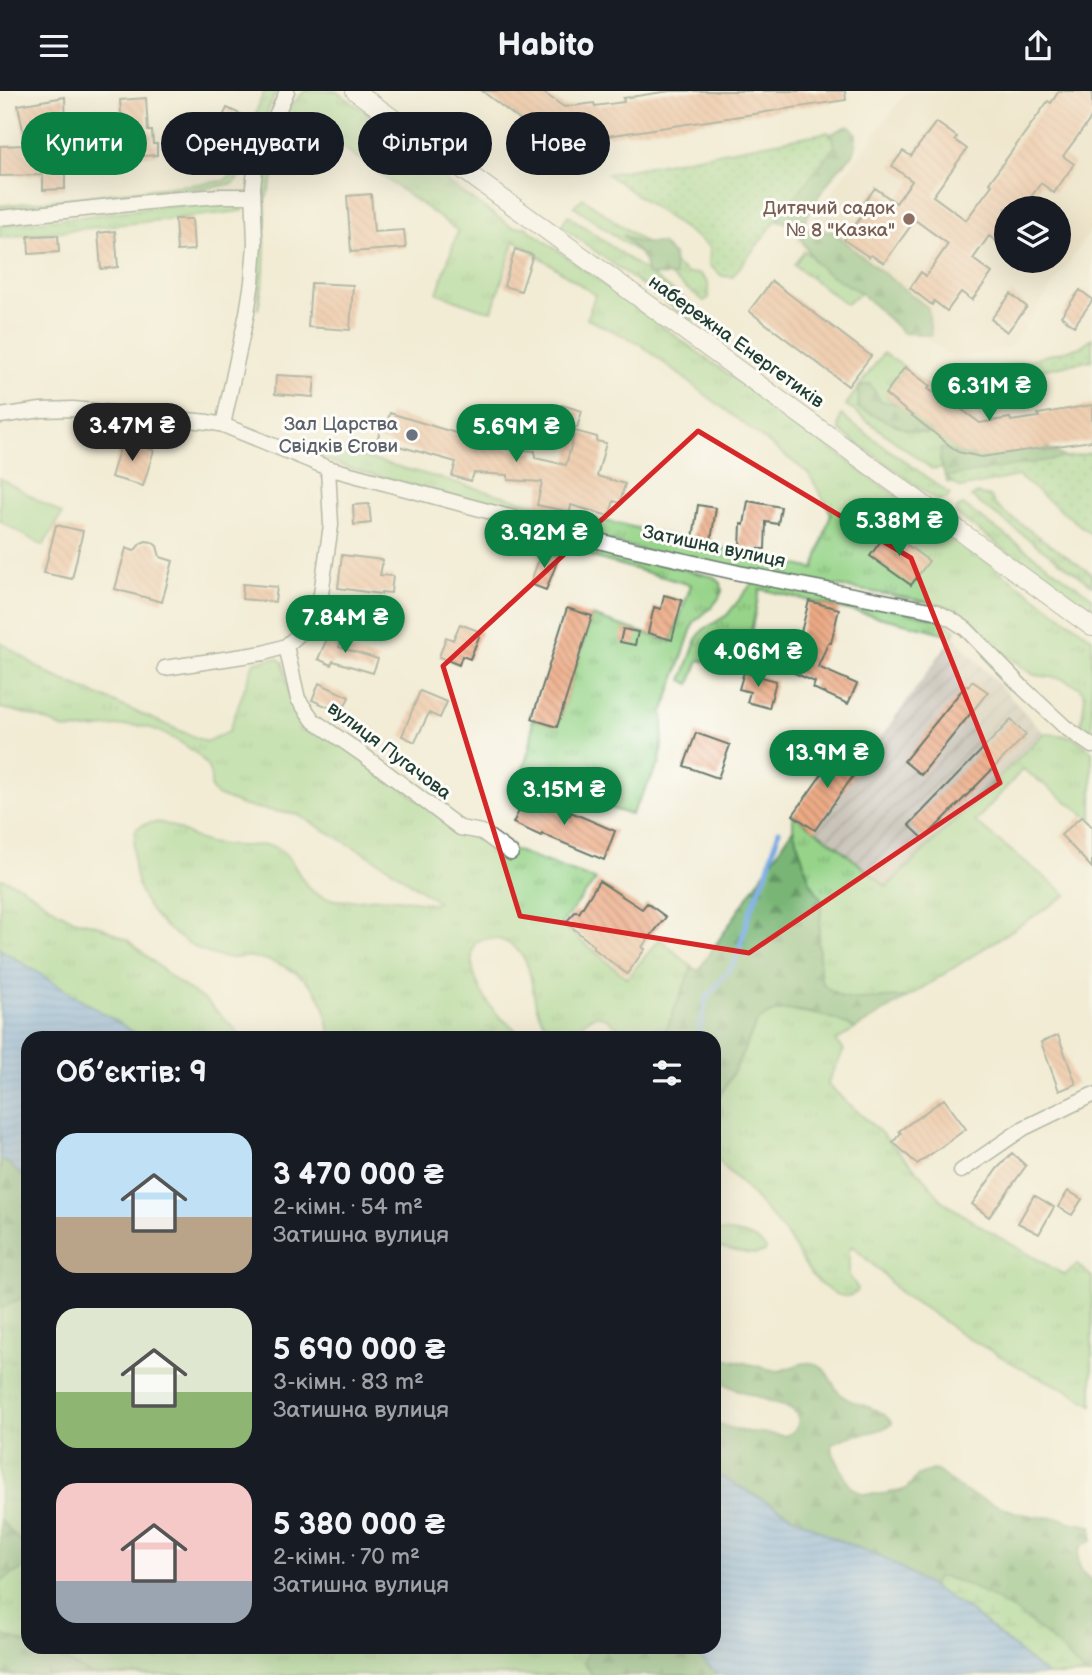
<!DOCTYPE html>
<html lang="uk">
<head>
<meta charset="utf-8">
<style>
  body { margin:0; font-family:"Balsamiq Sans",sans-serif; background:#20242c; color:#f1f3f6; height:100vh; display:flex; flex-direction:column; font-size:26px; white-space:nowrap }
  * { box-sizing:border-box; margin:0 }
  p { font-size:23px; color:#9ea1a6 }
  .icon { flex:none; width:38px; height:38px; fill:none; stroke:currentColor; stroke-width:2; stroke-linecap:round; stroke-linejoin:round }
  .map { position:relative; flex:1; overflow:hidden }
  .details { position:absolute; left:21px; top:940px; width:700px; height:623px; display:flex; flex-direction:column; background:#171b24; border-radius:21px; box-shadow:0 7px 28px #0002 }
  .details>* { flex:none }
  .top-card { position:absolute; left:21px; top:21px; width:700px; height:63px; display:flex; gap:14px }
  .fabs { position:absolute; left:994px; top:105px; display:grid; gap:14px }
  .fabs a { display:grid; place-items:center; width:77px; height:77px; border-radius:50%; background:#171b24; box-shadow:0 7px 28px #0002; font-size:35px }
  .price { position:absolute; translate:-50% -60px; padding:0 16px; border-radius:24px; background:#0b8043; color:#fff; font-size:23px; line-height:46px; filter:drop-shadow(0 2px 4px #0008) }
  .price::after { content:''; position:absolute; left:50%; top:42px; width:21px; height:16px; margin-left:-10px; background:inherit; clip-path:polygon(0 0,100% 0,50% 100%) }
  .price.selected { background:#222; color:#fff }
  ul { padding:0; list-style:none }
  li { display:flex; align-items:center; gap:21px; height:175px; padding:0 35px }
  li span { display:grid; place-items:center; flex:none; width:196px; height:140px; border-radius:21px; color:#555 }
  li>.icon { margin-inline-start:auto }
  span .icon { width:84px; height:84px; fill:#fffc; stroke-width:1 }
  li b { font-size:30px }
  h2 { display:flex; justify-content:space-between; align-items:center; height:84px; padding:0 35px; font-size:30px }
  .pill { padding:0 24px; border-radius:32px; background:#171b24; box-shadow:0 7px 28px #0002; font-size:24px; line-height:63px }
  .pill.selected { background:#0b8043; color:#fff }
  header { display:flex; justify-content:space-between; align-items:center; height:91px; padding:0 35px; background:#171b24; font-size:32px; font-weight:700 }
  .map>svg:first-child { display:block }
</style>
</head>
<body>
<header><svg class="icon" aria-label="menu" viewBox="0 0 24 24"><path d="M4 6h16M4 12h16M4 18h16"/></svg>Habito<svg class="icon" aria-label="share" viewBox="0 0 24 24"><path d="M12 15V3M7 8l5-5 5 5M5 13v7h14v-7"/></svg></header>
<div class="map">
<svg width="1092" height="1584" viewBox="0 0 1092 1584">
  <defs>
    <pattern id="industrial-furrows" width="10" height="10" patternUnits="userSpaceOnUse" patternTransform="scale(1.75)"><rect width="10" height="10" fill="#c9c3b8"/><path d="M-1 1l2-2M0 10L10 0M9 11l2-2" fill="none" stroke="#aca89f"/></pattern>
    <pattern id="grass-tufts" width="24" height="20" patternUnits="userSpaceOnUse" patternTransform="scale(1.75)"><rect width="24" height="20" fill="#97d48a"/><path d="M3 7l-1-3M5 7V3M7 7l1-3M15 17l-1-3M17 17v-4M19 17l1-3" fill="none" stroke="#7bad72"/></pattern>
    <pattern id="forest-firs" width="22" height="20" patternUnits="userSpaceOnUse" patternTransform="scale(1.75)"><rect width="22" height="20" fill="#79b676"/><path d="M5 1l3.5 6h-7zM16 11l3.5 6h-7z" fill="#639562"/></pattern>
    <pattern id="wetland-marsh" width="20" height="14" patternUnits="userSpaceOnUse" patternTransform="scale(1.75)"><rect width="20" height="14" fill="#97d48a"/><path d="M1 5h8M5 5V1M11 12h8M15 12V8" fill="none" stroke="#7bad72"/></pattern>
    <pattern id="park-dots" width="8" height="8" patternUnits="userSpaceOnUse" patternTransform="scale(1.75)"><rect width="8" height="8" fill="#97d48a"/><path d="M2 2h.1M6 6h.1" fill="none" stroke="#7bad72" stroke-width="1.8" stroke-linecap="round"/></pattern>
    <pattern id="water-rules" width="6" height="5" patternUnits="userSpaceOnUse" patternTransform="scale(1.75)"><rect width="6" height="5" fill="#77aae3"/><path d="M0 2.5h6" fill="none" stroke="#618cb9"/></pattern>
    <pattern id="building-back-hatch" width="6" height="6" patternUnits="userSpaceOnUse" patternTransform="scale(1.75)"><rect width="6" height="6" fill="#edaa85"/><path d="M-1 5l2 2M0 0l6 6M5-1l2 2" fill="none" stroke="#bf8c6e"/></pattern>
  </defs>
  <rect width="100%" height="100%" fill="#fdfcf7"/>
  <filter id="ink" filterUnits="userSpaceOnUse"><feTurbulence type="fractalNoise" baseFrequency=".0143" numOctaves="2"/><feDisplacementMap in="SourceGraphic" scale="14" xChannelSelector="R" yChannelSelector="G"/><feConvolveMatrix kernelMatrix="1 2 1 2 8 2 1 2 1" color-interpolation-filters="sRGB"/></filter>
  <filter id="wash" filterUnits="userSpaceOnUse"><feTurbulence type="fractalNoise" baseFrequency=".00686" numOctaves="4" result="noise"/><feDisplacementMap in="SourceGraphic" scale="28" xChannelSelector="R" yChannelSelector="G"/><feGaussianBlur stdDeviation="1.57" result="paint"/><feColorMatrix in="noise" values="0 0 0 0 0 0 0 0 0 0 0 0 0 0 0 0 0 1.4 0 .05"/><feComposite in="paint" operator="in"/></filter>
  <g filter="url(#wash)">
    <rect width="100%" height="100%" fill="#f2ecd6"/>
    <path fill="#e8d9ba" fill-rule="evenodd" d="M907 0H1092V138L1011 255 955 269 795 150ZM1006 117H1059V170H1006Z"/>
    <path fill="url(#industrial-furrows)" d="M953 545 1044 642 887 797 815 739Z"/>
    <path fill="url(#grass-tufts)" stroke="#5b885f" stroke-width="2" d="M264 0H276L245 77 234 92 216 96 0 121V115L223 90 233 84Z
      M305 0H336L444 78 448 92 512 136H525L1092 547V643L1081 634 1085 605 1079 596 1063 588 1034 584 1001 560 968 529 949 518 928 511 890 504 663 465 353 378 301 361 247 336 294 351 359 365 537 414 814 478 831 422 809 383 637 251 587 228 595 204 515 149 492 220 478 217 437 202 458 140 295 22 266 108 264 185 258 219C261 153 250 46 305 0Z
      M583 107 687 182 700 183 708 192 709 207 704 210 574 115Z
      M240 110 243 120 0 147V134L79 126 170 114Z
      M568 124 699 219 696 229 691 230 561 135Z
      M804 160 861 202 846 213 794 174Z
      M883 262 905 276 885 304 958 360 981 366 974 372 932 378 846 314Z
      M841 324 950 403 947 408 937 409 840 340 839 333Z
      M977 403 991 406 995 414 1005 422 1092 483V494L971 406Z
      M963 414 1092 506V519L1084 517 956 423V417Z
      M489 431 570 454 568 462Z
      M588 455 714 486 721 492 722 500 719 507 712 516 694 531 663 622V643L660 671 631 724 520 686C527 667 534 649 532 628L557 635 592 525 671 551 691 494 578 462 580 458Z
      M754 490 939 528 956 539 953 545 929 538 760 498 743 579 699 569 690 593 682 589 697 547 703 539 727 524Z
      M0 551 49 583 206 651 229 640 254 571 276 567 283 571 289 602 295 615 439 725 497 762 506 756 596 789 561 833 627 887 660 848 692 876 663 947H624C619 937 603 919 590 927 576 934 578 946 558 940 552 939 548 936 544 932 533 916 534 897 529 880 524 856 496 839 475 852 465 876 482 907 498 924 506 932 517 937 522 947 513 947 506 945 498 943 487 941 476 945 466 947H330C329 936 328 925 324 915 312 886 282 870 252 866 241 865 231 869 221 866 207 863 193 856 182 848 142 823 127 785 136 738 162 718 186 748 210 752 221 754 232 755 242 755 255 755 268 751 279 758 298 770 299 796 321 805 340 813 360 808 379 807 397 807 415 810 433 813L438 811 385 774 298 724 244 715 216 704 211 698C211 690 212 684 208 677 200 659 160 638 141 635 116 632 91 641 66 638 59 637 54 632 47 630 32 624 16 620 0 617Z
      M1044 642 1073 646 1092 660V729L1023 678 975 731 1067 804 908 906 856 908 842 906 826 896 821 890 818 851 822 809 810 791 793 738V724L832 751 887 796Z
      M0 788H3L20 795 59 821 74 829 97 834 128 849 172 887 207 911 244 947H143L0 858Z
      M789 919C811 923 836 925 855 938L836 950 844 959 827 993 879 1040 928 1091 941 1109 980 1135 1065 1184 1077 1173 1092 1186V1314L1070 1300 1032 1283 963 1244 923 1216 902 1204 880 1180 852 1155 849 1159V1184L858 1198 857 1201C846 1210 834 1203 823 1195 804 1180 797 1156 782 1138 768 1121 753 1105 738 1089 730 1081 721 1075 716 1065 709 1049 719 1033 722 1018L716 1012 734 980 757 930C767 922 777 920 789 919Z
      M0 1068 28 1090V1556H687L719 1584H0Z
      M714 1140C732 1141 755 1142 766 1158L765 1161 756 1163 744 1162 714 1155Z"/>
    <path fill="url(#forest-firs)" stroke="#4c7a55" stroke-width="2" d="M850 35 856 42V55L853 64 835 82 818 106 804 132 797 135 773 128 815 51 845 36Z
      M806 138 835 141 854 159 928 217 931 244 903 242 861 202 824 180 814 170 800 146Z
      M623 144 638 152H661L673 164 675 185 648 184 644 168Z
      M870 293 881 310 916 317 931 339 927 343 905 338 858 317 859 296Z
      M1045 355 1065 367 1059 381 1022 371 1001 388 964 393 947 391 940 369 941 357 969 366Z
      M793 738 810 791 822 809 818 851 820 884 821 890 826 896 842 906 856 908 908 906 855 938C839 927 797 916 777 920 770 922 763 926 757 931L734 980 716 1012 714 1010V947H663L692 876 698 880Z
      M0 1068 8 1072 28 1090V1204L0 1218Z
      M723 1268 733 1269 777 1280C789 1279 804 1268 815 1273 831 1278 831 1298 844 1306 858 1315 883 1316 892 1333 871 1346 851 1340 832 1353L833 1362 848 1392 853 1398 863 1403H882L900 1400 906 1398 918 1384 932 1379 937 1380 964 1400 974 1405 1017 1422 1039 1426 1061 1427 1070 1431 1092 1435V1450L1082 1454C1074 1468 1079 1481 1092 1490V1584H1084C1054 1545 991 1498 943 1486L933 1492V1497L886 1468 831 1446 714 1382V1331C742 1344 757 1340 785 1345 799 1340 804 1327 790 1317L738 1299 714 1288V1272Z
      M0 1429 28 1458 25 1476 0 1491Z
      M0 1543 28 1553V1556H36L93 1584H0Z
      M589 1556H687L719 1584H592L584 1571Z"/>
    <path fill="url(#wetland-marsh)" stroke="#5b885f" stroke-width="2" d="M943 1486C991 1498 1054 1544 1084 1584H1047L969 1519 933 1497V1492L936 1487Z"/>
    <path fill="url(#park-dots)" stroke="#5b885f" stroke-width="2" d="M828 41 833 46 834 56 732 186 722 185 709 174 710 156 607 83Z
      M1092 247V269L973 292 967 284 1080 256Z
      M1092 362V444L1018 385 961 397 945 386Z"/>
    <path fill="#97d48a" stroke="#5b885f" stroke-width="2" d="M0 387 62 423 43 455 0 430Z"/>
    <path fill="url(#water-rules)" stroke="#4b748c" stroke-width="2" d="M0 858 143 947H28V1090L8 1072 0 1068Z
      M714 1382 831 1446 886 1468 969 1519 1047 1584H719L687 1556H714Z"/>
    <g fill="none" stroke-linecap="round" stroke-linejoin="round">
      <path stroke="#77aae3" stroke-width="5" d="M698 947 706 908 735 871 750 821 766 783 779 740"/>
    </g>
    <g id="blocks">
      <path fill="url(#building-back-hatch)" d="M482 0H541L564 16 594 12 595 15 624 11 623 7 670 0H845L846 9 567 51 542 46Z
        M1059 0H1092V26L1063 65 1074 73 1054 102 1041 92 1023 117H1006V157L989 145 973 168 992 182 972 209 961 201 947 220 934 210 932 214 910 197 921 181 926 185 948 153 915 129 884 172 871 164 869 166 844 149 869 115 864 112 875 97 896 112 912 90 892 75 903 60 911 65 936 31 957 46 955 49 967 58 933 105 966 129 992 94 989 92 1048 10 1051 12Z
        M65 6 66 39 45 40 49 78 65 77V98L43 99V84L0 85V55L26 54 18 14Z
        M146 7 148 40H152L153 53H157V64L99 68V52H123L120 9Z
        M227 17 251 28 233 68 208 57Z
        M371 103 374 141 404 139 406 157 351 161 347 105Z
        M175 128H192L194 159 177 160Z
        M115 140 118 176 101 178 98 142Z
        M58 144 59 161 29 163 28 145Z
        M515 158 533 164 521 200 504 195Z
        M772 190 871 265 848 295 749 220Z
        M311 192 353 194 350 239 308 236Z
        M1080 199 1092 208V210L1074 235 1061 225Z
        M1011 203 1027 216 1007 241 991 228Z
        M905 276 930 295 928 298 952 315 954 313 980 332 1010 327 1011 330 1039 326 1038 323 1092 314V350L981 366 958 361 885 303Z
        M276 284 315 286 313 306 275 303Z
        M562 314 582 320 577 337 558 332Z
        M390 322 508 358 535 360V367L566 374 575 340 597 346 596 350 606 352 597 385 625 393 620 412 614 410 609 425 571 414 570 421 537 414 542 391 508 389V384L474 382 471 390 452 385 456 371 377 349 382 334 386 336Z
        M122 350 154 359 143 395 111 386Z
        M748 410 781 416 778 433 766 431 765 458 740 457 741 433 744 434Z
        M369 413 371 432 354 434 353 414Z
        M698 414 716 417 711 450 693 447Z
        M56 434 83 440 72 488 44 482Z
        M888 440 929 470 911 494 870 465Z
        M146 450 152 451 157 455 160 466 173 470 162 511 115 498 126 457 134 460 141 452Z
        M542 460 559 466 546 499 530 493Z
        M342 464 383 469 380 484 393 485 391 502 381 501V503L338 497Z
        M243 493 277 496 275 511 242 508Z
        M664 504 682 509 672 549 648 542 654 516 661 518Z
        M809 510 839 518 831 552H828L818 576 857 593 848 613 813 597 815 591 792 581 805 546 800 545Z
        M567 517 592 525 557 636 532 628Z
        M460 533 481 541 470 568 462 565 459 574 439 566 446 546 453 549Z
        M623 538 638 541 635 554 620 551Z
        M330 541 343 546 339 556 378 568 373 582 333 570 331 574 318 568Z
        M744 581 776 590 769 617 747 611 750 601 739 598Z
        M972 590 988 601 921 684 904 670 966 594 968 596Z
        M319 592 349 606 342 622 312 609Z
        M420 600 447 611 440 627 429 622 415 651 402 645Z
        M1011 629 1026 644 924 748 909 734Z
        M696 642 730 654 718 687 684 675Z
        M839 659 860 675 815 739 793 724Z
        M527 703 570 724 571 721 615 740 604 769 542 743 541 745 513 732Z
        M1082 725 1092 736V777L1061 744Z
        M599 790 642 818 647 812 666 826 642 856 645 858 627 883 593 857 594 855 566 831 576 820 579 822Z
        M1058 944 1076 993 1059 1000 1041 951Z
        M944 1008 966 1038 917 1073 893 1051 901 1042 899 1040Z
        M1012 1062 1026 1075 989 1126 972 1113 997 1078Z
        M1068 1100 1082 1108 1072 1124 1058 1116Z
        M1034 1104 1054 1116 1039 1143 1018 1132Z"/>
    </g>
  </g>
  <g filter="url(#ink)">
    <use href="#blocks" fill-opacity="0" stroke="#697a6d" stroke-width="2"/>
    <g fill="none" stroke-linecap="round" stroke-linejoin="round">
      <defs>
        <path id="minor" d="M0 127 167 109 220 105H253
          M0 325 41 319 73 318 208 331 223 334 328 377 614 454 739 482 935 520 951 528 966 538 1024 598 1065 636 1092 655
          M223 334 247 222 252 191 255 153 253 96 255 80 269 40 287 0
          M286 555 298 608 313 629 362 663 460 737 482 741 511 762
          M165 577 264 562 286 555 305 538 315 522 321 503 331 434 328 377
          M961 1080 1024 1037 1092 1004"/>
        <path id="tertiary" d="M355 0 1092 536"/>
      </defs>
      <use href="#minor" stroke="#697a6d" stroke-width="17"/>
      <use href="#tertiary" stroke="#697a6d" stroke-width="20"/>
      <use href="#minor" stroke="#fff" stroke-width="14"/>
      <use href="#tertiary" stroke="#fff" stroke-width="18"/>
    </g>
  </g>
  <path d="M0 0H1092V1584H0ZM698 340 911 467 1000 692 749 862 520 825 443 575Z" fill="#f2ecd6" fill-opacity=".55" fill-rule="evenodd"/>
  <path fill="none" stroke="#d62828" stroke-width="5" stroke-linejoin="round" d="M698 340 911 467 1000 692 749 862 520 825 443 575Z"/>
  <circle fill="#8d6e63" stroke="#fdfcf7" stroke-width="2.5" cx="909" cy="128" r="7"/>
  <circle fill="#6b7280" stroke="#fdfcf7" stroke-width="2.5" cx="412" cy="344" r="7"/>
  <g text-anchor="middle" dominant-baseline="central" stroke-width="6" stroke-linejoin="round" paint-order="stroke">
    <g font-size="19" fill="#785e54" stroke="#fdfcf7" text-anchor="end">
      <text x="895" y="117">Дитячий садок<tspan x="895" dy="22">№ 8 "Казка"</tspan></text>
    </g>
    <g font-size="19" fill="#1f3d34" stroke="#fdfcf7">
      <text transform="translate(736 251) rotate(36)">набережна Енергетиків</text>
      <text transform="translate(714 456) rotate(12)">Затишна вулиця</text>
      <text transform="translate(389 660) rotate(37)">вулиця Пугачова</text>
    </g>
    <g font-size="19" fill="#5b616d" stroke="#fdfcf7" text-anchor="end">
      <text x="398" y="333">Зал Царства<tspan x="398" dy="22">Свідків Єгови</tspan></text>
    </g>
  </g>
</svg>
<div class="fabs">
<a><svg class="icon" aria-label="layers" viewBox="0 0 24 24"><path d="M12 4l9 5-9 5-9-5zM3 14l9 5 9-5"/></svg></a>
</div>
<b class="price" style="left:989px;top:332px">6.31M ₴</b>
<b class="price selected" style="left:132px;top:372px">3.47M ₴</b>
<b class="price" style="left:516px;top:373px">5.69M ₴</b>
<b class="price" style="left:899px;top:467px">5.38M ₴</b>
<b class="price" style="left:544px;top:479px">3.92M ₴</b>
<b class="price" style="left:345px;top:564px">7.84M ₴</b>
<b class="price" style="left:758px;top:598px">4.06M ₴</b>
<b class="price" style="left:827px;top:699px">13.9M ₴</b>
<b class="price" style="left:564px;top:736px">3.15M ₴</b>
<div class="top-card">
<a class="pill selected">Купити</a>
<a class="pill">Орендувати</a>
<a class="pill">Фільтри</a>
<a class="pill">Нове</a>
</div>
<section class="details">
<h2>Об’єктів: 9<svg class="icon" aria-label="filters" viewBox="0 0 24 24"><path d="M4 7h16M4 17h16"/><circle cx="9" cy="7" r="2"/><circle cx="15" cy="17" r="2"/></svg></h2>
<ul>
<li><span style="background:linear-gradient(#bfe0f5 60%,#b9a48a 0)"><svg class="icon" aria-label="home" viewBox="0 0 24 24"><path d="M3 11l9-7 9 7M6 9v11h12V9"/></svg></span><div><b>3 470 000 ₴</b><p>2-кімн. · 54 m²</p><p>Затишна вулиця</p></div></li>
<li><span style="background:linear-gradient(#dfe7d0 60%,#8fb573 0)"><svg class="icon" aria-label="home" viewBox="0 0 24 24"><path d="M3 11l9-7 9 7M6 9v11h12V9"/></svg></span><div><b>5 690 000 ₴</b><p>3-кімн. · 83 m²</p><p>Затишна вулиця</p></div></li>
<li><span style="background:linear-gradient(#f6c9c9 70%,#9aa5b1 0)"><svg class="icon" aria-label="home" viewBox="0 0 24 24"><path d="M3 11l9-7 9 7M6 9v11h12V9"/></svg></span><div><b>5 380 000 ₴</b><p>2-кімн. · 70 m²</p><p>Затишна вулиця</p></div></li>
</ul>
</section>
</div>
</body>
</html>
